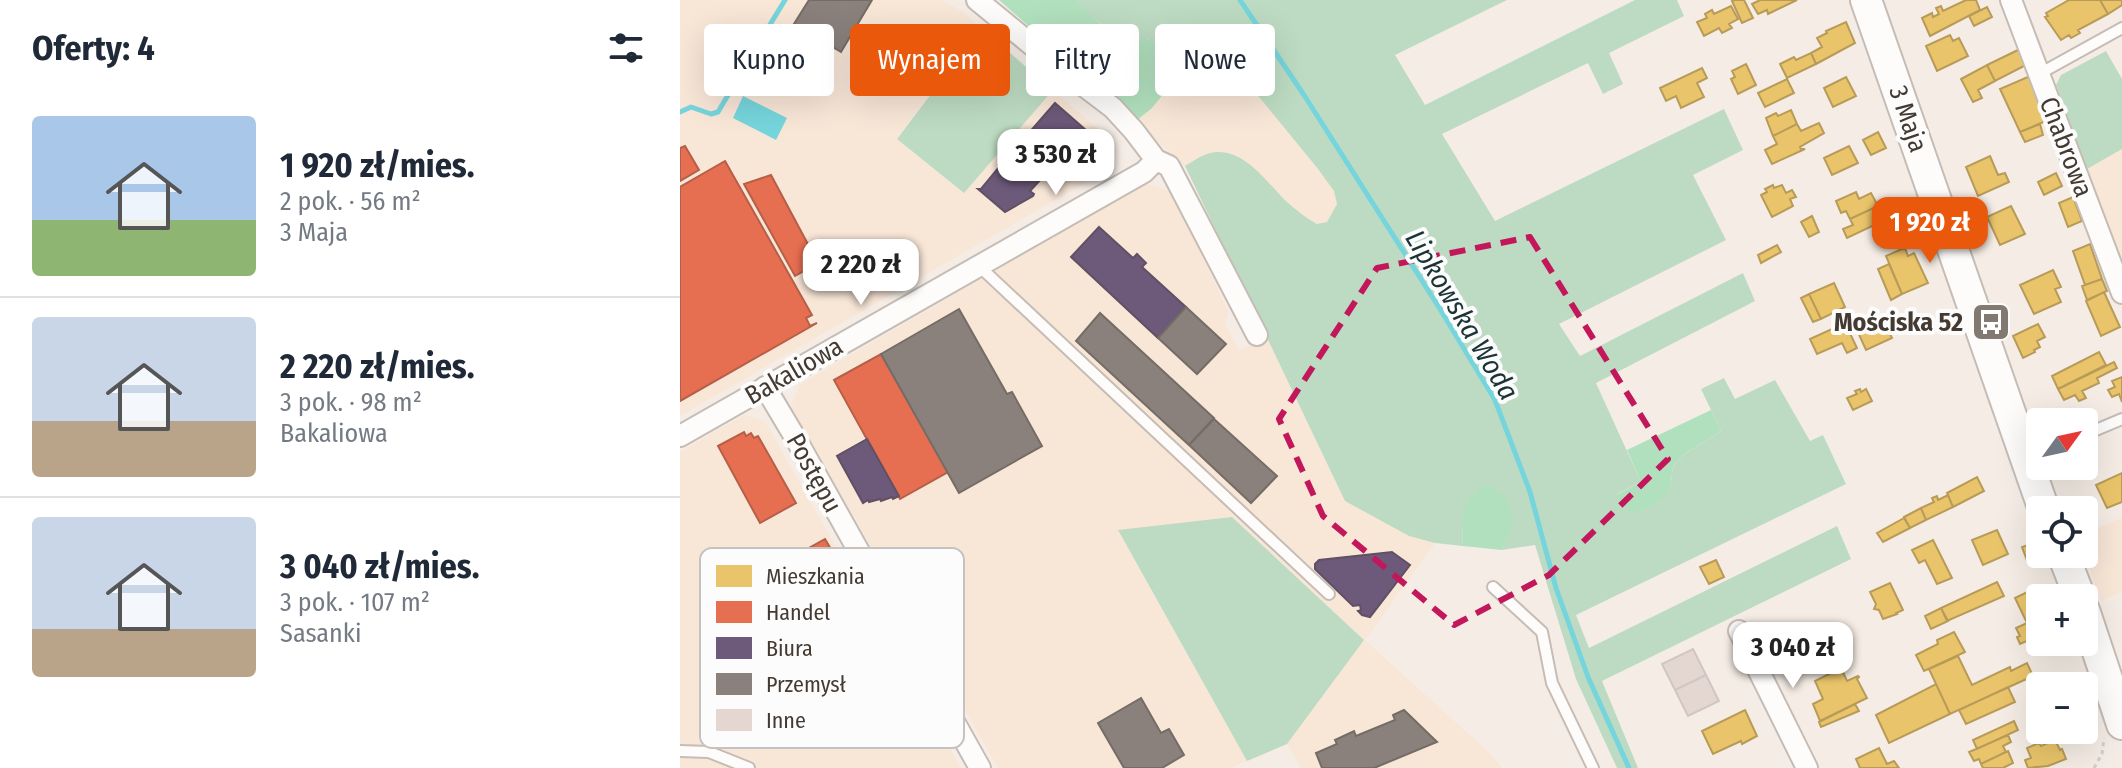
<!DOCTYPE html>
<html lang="pl">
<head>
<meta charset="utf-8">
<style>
  body { margin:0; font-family:"Fira Sans Condensed",sans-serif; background:#f6f6f7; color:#1f2937; height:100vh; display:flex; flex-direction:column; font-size:30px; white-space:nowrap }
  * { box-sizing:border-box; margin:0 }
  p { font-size:26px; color:#747a83 }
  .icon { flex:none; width:44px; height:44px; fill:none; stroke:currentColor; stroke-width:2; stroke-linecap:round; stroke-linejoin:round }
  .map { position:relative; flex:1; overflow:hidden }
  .details { display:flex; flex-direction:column; background:#fff; width:680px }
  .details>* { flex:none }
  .guide { position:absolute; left:24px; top:24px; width:760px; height:72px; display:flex; gap:16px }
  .needle { width:52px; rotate:57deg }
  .buttons { position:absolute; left:1346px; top:408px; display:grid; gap:16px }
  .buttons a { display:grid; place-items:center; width:72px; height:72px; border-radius:8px; background:#fff; box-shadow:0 8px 32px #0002; font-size:40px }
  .price { position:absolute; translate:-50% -68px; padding:0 18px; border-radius:16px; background:#fff; color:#222; font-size:26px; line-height:52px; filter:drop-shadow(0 2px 4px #0008) }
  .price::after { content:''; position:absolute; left:50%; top:48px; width:24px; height:18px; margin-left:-12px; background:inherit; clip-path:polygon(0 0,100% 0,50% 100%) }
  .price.selected { background:#ea580c; color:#fff }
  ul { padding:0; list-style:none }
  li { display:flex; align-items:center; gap:24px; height:200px; padding:0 32px }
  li+li { border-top:2px solid #e0e1e3 }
  li span { display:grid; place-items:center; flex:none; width:224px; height:160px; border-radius:8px; color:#555 }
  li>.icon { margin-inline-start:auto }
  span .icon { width:96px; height:96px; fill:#fffc; stroke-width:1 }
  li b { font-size:34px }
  h2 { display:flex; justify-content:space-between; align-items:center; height:96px; padding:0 32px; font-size:34px }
  .chip { padding:0 28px; border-radius:8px; background:#fff; box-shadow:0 8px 32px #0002; font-size:28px; line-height:72px }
  .chip.selected { background:#ea580c; color:#fff }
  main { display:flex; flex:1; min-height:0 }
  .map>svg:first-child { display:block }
</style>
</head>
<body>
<main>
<section class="details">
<h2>Oferty: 4<svg class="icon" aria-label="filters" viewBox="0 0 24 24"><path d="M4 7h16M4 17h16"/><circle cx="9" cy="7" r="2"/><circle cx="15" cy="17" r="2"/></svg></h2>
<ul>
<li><span style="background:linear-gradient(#a9c7e8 65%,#8fb573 0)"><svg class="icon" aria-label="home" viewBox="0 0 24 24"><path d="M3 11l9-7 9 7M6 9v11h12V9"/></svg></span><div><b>1 920 zł/mies.</b><p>2 pok. · 56 m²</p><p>3 Maja</p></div></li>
<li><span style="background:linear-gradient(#c9d6e8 65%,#b9a48a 0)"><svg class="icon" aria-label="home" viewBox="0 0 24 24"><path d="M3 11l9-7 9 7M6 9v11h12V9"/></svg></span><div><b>2 220 zł/mies.</b><p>3 pok. · 98 m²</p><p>Bakaliowa</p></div></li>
<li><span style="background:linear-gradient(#c9d6e8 70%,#b9a48a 0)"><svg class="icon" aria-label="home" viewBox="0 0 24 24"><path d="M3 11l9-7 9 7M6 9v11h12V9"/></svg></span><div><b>3 040 zł/mies.</b><p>3 pok. · 107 m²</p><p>Sasanki</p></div></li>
</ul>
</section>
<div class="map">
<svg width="1442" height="768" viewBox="0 0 1442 768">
  <rect width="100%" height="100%" fill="#f5ede5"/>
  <path fill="#f8e6d7" d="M0 0H261L282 11 301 28 217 138 283 193 373 90 417 128V176L0 416Z
    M540 69 555 73 566 81 638 169 654 191 657 204 647 222 637 224 624 217 565 162 550 154 528 153 505 166 456 121 472 108 496 76Z
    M1442 149V258L1438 256 1407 169Z
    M465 183 492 192 549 313 545 324 559 350 587 338 665 501 729 536 755 543 685 640 812 755 822 768H621L607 744 684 640 552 517 438 531 567 761 550 768H318L111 407 119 385Z
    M64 415 85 421 281 768H0V452Z
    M1442 518V592L1421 601 1404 554V534Z"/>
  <path fill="#bddbc2" d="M397 0H827L715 55 745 105 955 0H997L1004 16 929 53 943 84 923 94 908 63 762 134 815 221 1044 109 1063 150 1013 175 1046 240 879 324 900 356 1063 273 1075 301 916 383 961 482 937 494 990 489 993 466 1003 455 1041 431 1021 389 1044 378 1055 399 1095 380 1130 441 1143 435 1166 484 896 615 909 648 1157 526 1171 559 922 681 958 768H937L896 679 855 545 822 550 832 525 782 529 783 546 755 543 729 536 665 501 505 166C512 162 520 156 527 154 561 143 586 182 606 201 616 210 626 218 637 224L647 222 657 204 654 191 638 169 566 81C542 63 523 73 496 76L497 63 468 39 453 40 427 28 408 14Z
    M301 28 373 90 284 193 217 139Z
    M1426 51 1442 79V149L1407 169 1376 85 1381 75Z
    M552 517 684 640 607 744 567 761 438 530Z"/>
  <path fill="#b1e0be" d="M319 0H397C410 17 432 36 454 40 458 40 463 38 467 39 479 42 489 54 497 63L496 76 485 92 472 108 456 121Z
    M1031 410 1041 431 1003 455 993 466 990 489 980 500 968 508 952 512 945 508 936 495 961 482 947 450Z
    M805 485C823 489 834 506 832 525 831 533 825 542 822 550L783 546C781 519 781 500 805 485Z"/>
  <path fill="#76d5dc" d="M63 96 107 118 96 140 53 118Z"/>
  <path fill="#e9c46a" stroke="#b89b59" stroke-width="2" d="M1055 0H1064L1073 18 1062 23 1052 1Z
    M1080 0H1117L1088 14 1087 10 1078 14 1072 4Z
    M1286 0H1296L1300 10 1250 36 1242 18 1252 13 1253 17 1259 14 1256 8 1261 6 1263 11Z
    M1389 0H1420L1428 14 1398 30 1400 33 1391 38 1389 35 1381 40 1365 17 1368 16 1366 13Z
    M1420 0H1442V5L1428 14Z
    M1051 6 1058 19 1049 24 1052 28 1042 33 1039 28 1024 36 1017 22 1027 18 1025 14 1032 10 1034 14Z
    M1307 7 1312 17 1294 26 1289 16Z
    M1166 22 1175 43 1136 64 1131 53 1142 47 1137 38 1147 33 1146 31Z
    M1270 35 1273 41 1279 38 1288 56 1257 71 1246 46Z
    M1340 49 1346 65 1315 81 1307 65Z
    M1131 53 1136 64 1107 78 1100 64 1114 57 1116 60Z
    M1066 64 1076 85 1058 94 1051 79 1055 77 1052 71Z
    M1307 65 1315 81 1298 90 1302 98 1293 102 1281 79Z
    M1022 68 1027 78 1017 83 1024 97 1001 108 996 96 986 101 980 88Z
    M1350 76 1366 121 1340 132 1320 89Z
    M1166 77 1176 96 1153 107 1144 88Z
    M1107 79 1114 93 1085 107 1078 93Z
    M1111 110 1117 124 1093 136 1086 118 1096 113 1098 116Z
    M1139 123 1144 133 1120 147 1121 149H1125L1092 164 1085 150 1097 144 1093 136 1117 124 1121 131Z
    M1360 124 1363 135 1345 142 1340 132Z
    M1198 132 1206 148 1191 155 1183 140Z
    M1169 146 1178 163 1152 175 1144 158Z
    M1310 156 1318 175 1325 173 1329 182 1298 196 1286 167Z
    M1376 173 1382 186 1364 195 1358 182Z
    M1093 185 1094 188 1102 185 1106 193 1112 190 1116 197 1110 199 1113 206 1092 217 1081 195 1087 192 1085 189Z
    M1176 192 1179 199 1191 193 1198 206 1170 219 1166 211 1161 213 1156 201Z
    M1393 197 1402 221 1388 227 1379 203Z
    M1198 206 1205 220 1167 238 1163 229 1173 225 1170 219Z
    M1331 206 1345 234 1320 245 1307 217Z
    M1132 216 1139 232 1129 237 1121 222Z
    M1233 244 1225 248 1228 256 1234 253 1248 283 1222 294 1206 256Z
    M1410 244 1422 279 1405 285 1393 251Z
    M1097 245 1101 252 1081 263 1078 255Z
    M1209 264 1222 294 1211 300 1198 269Z
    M1373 270 1381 287 1375 289 1381 302 1354 314 1340 285Z
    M1422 279 1427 291 1407 300 1402 286Z
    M1154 283 1165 307 1141 319 1129 294Z
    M1424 292 1440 327 1421 336 1406 301Z
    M1129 294 1141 319 1133 322 1121 298Z
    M1202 316 1212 338 1186 350 1176 328Z
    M1165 323 1177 348 1167 353 1162 343 1137 354 1130 339Z
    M1358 324 1365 337 1357 341 1360 347 1354 350 1355 352 1343 358 1333 336Z
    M1419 352 1426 365 1378 389 1372 376Z
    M1434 362 1437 368 1417 378 1419 383 1402 391 1406 398 1399 401 1395 395 1384 400 1378 389Z
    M1442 377V402L1439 394 1432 397 1428 390 1435 387 1432 381Z
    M1180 389 1181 392 1186 389 1192 401 1173 410 1167 398 1177 394 1175 391Z
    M1442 473V502L1427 508 1416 485Z
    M1297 477 1304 491 1273 507 1267 493Z
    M1268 495 1273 507 1246 520 1241 508 1254 502 1252 498 1257 496 1258 500Z
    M1241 508 1246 520 1230 528 1224 517Z
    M1224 518 1230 528 1203 542 1197 533Z
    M1317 530 1328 554 1303 565 1292 540Z
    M1253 540 1272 578 1257 584 1245 560 1239 563 1232 550Z
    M1351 544 1357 560 1348 563 1342 547Z
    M1036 560 1044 577 1029 584 1020 567Z
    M1317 582 1324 596 1267 621 1261 608Z
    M1210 583 1223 610 1216 613 1217 614 1203 619 1199 610 1194 609 1196 604 1190 592Z
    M1356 588 1361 598 1360 617 1347 623 1335 598Z
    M1261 608 1268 621 1251 629 1245 616Z
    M1360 617V642H1369L1355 648 1351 639 1340 644 1337 637 1340 636 1336 628Z
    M1274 632 1285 652 1244 671 1236 655 1258 644 1257 640Z
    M1278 656 1292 685 1330 667 1331 671 1347 663 1353 676 1270 714 1249 669Z
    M1161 668 1167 681 1178 676 1179 677 1177 679 1187 698 1140 721 1133 704 1143 699 1135 681Z
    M1256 684 1270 714 1209 743 1196 715Z
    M1328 687 1335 702 1286 724 1279 710Z
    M1175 704 1179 711 1141 727 1139 722Z
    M1065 710 1077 736 1062 744 1061 741 1033 754 1022 731Z
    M1334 721 1338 730 1297 749 1293 740Z
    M1328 735 1331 742 1323 746 1326 752 1301 764 1299 759 1294 761 1289 752Z
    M1375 740 1380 750 1382 749 1386 759 1368 766 1348 768 1345 760 1351 758 1347 748 1359 743 1361 746Z
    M1199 748 1207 764 1214 761 1219 768H1180L1176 759Z
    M1328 751 1333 763 1323 768H1303L1301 764Z"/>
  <path fill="#e76f51" stroke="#b65f48" stroke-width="2" d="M5 146 19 170 0 181V148Z
    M45 161 132 315 126 318 130 326 137 323 0 401V187Z
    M91 175 138 263 115 276 64 184Z
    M201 354 268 472 220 499 154 380Z
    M64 432 66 436 71 433 74 438 78 436 116 503 80 523 38 446Z
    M145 539 152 551 118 571 111 558Z"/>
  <path fill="#6d597a" stroke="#615064" stroke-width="2" d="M375 103 407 131H405L350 191 354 194 353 196 325 212 298 189H301L320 166 319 165H321Z
    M419 227 453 258 457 254 466 263 462 267 506 307 478 338 391 257Z
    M187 439 219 496 213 499 212 497 201 501 200 499 189 502 188 500 183 503 157 456Z
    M712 552 730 565 690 617 682 615 678 611 681 610 680 605 673 606 635 569V564L639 560Z"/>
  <path fill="#8a817c" stroke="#756c66" stroke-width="2" d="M129 0H192L161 52 114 24Z
    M506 307 546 344 517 374 478 338Z
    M279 309 327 394 332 392 362 446 279 493 201 354Z
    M420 313 534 418 509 445 396 341Z
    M534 419 597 476 571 503 509 445Z
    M461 698 481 733 489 729 504 755 482 768H444L418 723Z
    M724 710 757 742 694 768H642L636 753 657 744 655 740 674 731 676 736 715 720 713 715Z"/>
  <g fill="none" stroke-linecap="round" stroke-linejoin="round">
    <path stroke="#76d5dc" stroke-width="5" d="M560 0 624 95 760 309 815 400 850 492 876 588 908 677 949 768
      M69 59 105 0
      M0 112 11 107 31 114 38 112 51 90"/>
  </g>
  <path fill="#e4d6d1" stroke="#d1c6c2" stroke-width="2" d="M1013 649 1026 675 995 690 982 664Z
    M1026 675 1039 701 1008 716 995 690Z"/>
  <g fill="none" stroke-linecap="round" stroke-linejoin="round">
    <defs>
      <path id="lane" d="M1359 74 1442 28
        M299 266 649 594
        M1404 435 1442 419
        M813 587 862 632 872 683 913 768
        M0 751 29 752 69 768"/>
      <path id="street" d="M297 0 375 64 433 108 454 131 476 160 489 166 577 335
        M1331 0 1442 293
        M85 387 116 439 300 768
        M0 436 464 172 476 160
        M1059 631 1127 768"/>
      <path id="secondary" d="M1186 0 1364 510
        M1383 554 1400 598
        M1404 610 1442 724"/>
    </defs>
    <use href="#lane" stroke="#c5bdb5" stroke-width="14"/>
    <use href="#street" stroke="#c5bdb5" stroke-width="24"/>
    <use href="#secondary" stroke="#c5bdb5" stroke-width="34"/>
    <path stroke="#d2cdca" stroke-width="3" stroke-dasharray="4 4" stroke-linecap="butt" d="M1414 768 1422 754 1424 738"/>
    <use href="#lane" stroke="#fefcfb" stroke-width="10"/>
    <use href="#street" stroke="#fefcfb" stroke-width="20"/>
    <use href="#secondary" stroke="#fefcfb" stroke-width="30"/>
  </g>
  <path fill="none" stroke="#c2185b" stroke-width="6" stroke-dasharray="16 10" stroke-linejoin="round" d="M850 237 988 459 869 575 774 625 643 516 599 419 697 268Z"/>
  <defs>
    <symbol id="bus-square" viewBox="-11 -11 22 22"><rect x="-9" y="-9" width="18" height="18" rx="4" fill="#827971" stroke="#fcfcfc"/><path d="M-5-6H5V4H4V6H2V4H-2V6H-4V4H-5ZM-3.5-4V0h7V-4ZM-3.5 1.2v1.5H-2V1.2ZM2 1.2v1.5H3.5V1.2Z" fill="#fff"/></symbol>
  </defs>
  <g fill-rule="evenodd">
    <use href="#bus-square" x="1289" y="300" width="44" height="44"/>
  </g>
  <g text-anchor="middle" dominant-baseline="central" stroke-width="8" stroke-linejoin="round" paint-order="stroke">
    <g font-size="26" fill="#443a32" stroke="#fcfcfc">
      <text transform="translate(1228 119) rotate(71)">3 Maja</text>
      <text transform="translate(1386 147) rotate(69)">Chabrowa</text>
      <text transform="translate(114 371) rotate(-30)">Bakaliowa</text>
      <text transform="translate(134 473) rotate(61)">Postępu</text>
    </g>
    <g font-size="26" font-weight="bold" fill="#443a32" stroke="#fcfcfc" text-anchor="end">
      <text x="1283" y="322">Mościska 52</text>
    </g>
    <g font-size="28" font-style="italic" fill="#1b3335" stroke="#fcfcfc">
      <text transform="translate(782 315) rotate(59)">Lipkowska Woda</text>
    </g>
  </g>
  <rect x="20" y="548" width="264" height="200" rx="12" fill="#fcfcfc" stroke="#c5c2bf" stroke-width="2"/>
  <rect x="36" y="565" width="36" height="22" fill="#e9c46a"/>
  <rect x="36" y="601" width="36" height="22" fill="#e76f51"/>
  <rect x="36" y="637" width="36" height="22" fill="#6d597a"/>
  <rect x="36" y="673" width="36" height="22" fill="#8a817c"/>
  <rect x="36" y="709" width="36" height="22" fill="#e4d6d1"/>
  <g font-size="22" fill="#443a32">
    <text x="86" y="584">Mieszkania</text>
    <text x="86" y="620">Handel</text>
    <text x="86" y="656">Biura</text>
    <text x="86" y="692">Przemysł</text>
    <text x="86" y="728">Inne</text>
  </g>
</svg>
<div class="buttons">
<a><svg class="needle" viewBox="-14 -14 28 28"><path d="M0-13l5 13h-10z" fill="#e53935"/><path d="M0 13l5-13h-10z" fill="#747a83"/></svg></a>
<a><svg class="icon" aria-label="locate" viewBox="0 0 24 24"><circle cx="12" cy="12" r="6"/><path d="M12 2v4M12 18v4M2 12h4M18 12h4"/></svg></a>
<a>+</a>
<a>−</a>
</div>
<b class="price" style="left:376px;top:197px">3 530 zł</b>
<b class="price selected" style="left:1250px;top:265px">1 920 zł</b>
<b class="price" style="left:181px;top:307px">2 220 zł</b>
<b class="price" style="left:1113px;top:690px">3 040 zł</b>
<div class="guide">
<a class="chip">Kupno</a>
<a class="chip selected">Wynajem</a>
<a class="chip">Filtry</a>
<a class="chip">Nowe</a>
</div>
</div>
</main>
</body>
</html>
